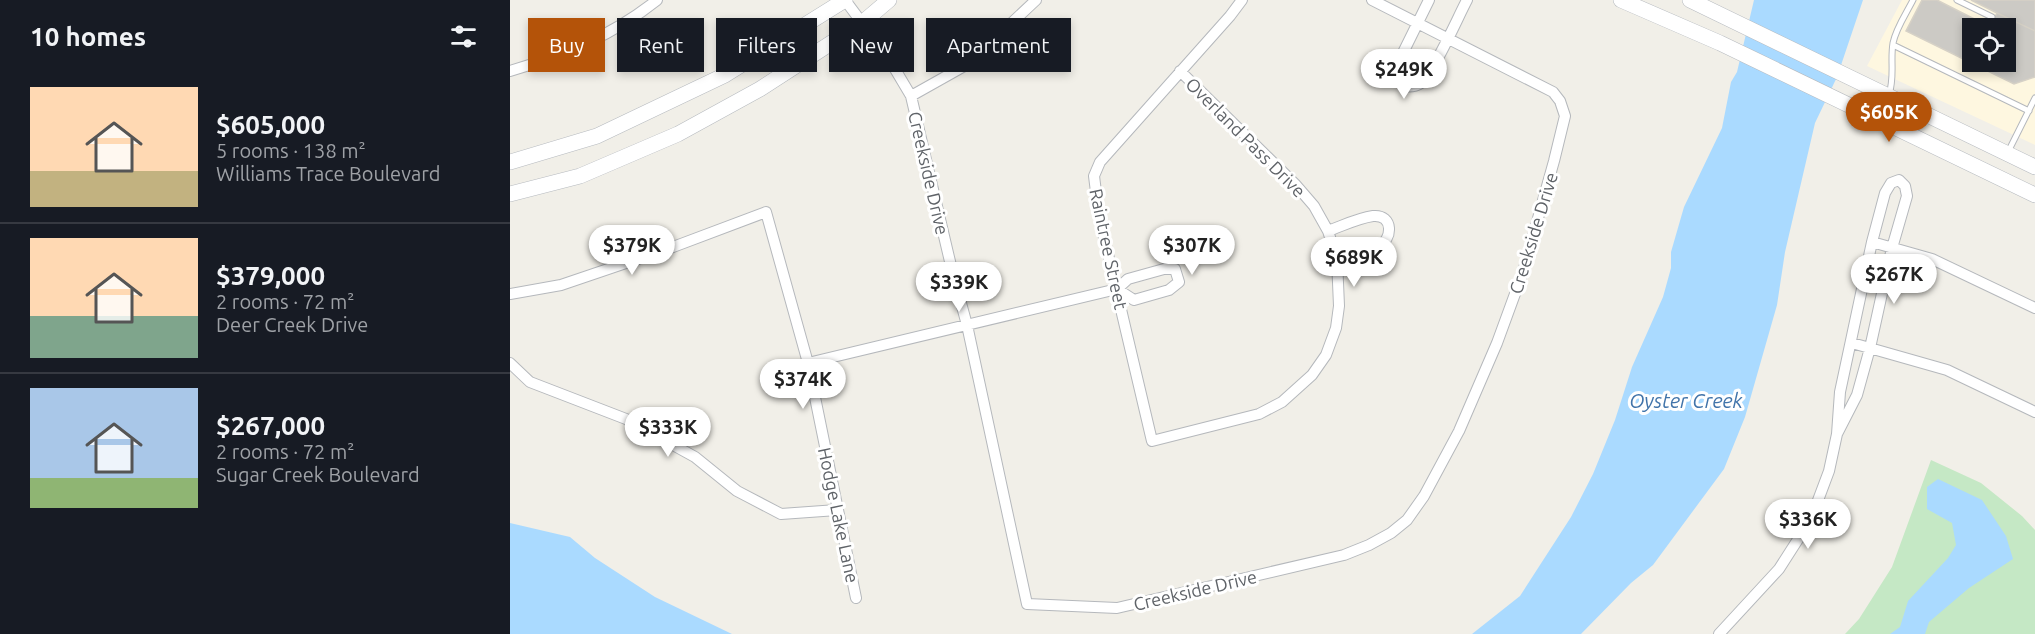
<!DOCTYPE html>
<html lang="en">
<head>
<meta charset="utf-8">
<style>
  body { margin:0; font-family:Ubuntu,sans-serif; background:#242831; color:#f1f3f6; height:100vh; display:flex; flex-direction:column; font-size:22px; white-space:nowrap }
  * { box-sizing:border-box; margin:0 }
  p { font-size:20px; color:#9ea1a6 }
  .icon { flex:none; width:33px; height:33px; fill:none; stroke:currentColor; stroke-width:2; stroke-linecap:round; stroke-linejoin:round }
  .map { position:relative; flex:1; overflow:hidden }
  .panel { display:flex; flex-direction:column; background:#171b24; width:510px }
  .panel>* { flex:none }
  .top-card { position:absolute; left:18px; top:18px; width:570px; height:54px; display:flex; gap:12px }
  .buttons { position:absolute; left:1452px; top:18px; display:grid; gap:12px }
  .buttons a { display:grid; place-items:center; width:54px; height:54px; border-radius:0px; background:#171b24; box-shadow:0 3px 9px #0003; font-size:30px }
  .price { position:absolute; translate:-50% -51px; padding:0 14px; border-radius:21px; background:#fff; color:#222; font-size:20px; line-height:39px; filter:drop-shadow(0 2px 3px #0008) }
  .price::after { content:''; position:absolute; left:50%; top:36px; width:18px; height:14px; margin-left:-9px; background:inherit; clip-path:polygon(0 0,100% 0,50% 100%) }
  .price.active { background:#b45309; color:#fff }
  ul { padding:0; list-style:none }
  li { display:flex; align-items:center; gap:18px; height:150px; padding:0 30px }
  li+li { border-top:2px solid #363941 }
  li span { display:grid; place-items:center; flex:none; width:168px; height:120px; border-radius:0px; color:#555 }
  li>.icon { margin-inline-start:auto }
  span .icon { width:72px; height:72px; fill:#fffc; stroke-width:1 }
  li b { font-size:26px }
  h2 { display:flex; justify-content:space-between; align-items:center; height:72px; padding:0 30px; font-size:26px }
  .pill { padding:0 21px; border-radius:0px; background:#171b24; box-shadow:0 3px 9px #0003; font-size:21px; line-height:54px }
  .pill.active { background:#b45309; color:#fff }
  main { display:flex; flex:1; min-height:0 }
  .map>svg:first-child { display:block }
</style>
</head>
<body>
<main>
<section class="panel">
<h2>10 homes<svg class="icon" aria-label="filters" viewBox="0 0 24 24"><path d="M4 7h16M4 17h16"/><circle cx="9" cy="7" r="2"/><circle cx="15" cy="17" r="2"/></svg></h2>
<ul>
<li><span style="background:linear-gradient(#ffd9b3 70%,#c2b280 0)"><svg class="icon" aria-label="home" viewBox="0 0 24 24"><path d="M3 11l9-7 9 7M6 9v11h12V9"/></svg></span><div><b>$605,000</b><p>5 rooms · 138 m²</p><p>Williams Trace Boulevard</p></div></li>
<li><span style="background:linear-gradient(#ffd9b3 65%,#7fa58c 0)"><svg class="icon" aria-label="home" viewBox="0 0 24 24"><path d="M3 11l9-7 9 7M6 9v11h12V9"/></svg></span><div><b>$379,000</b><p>2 rooms · 72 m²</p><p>Deer Creek Drive</p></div></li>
<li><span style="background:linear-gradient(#a9c7e8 75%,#8fb573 0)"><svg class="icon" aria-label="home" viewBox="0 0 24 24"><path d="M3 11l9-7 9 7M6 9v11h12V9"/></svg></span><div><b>$267,000</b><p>2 rooms · 72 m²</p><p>Sugar Creek Boulevard</p></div></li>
</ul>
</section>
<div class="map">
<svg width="1525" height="634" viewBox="0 0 1525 634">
  <rect width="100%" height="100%" fill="#f1efe8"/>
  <path fill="#fef7e0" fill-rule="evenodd" d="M1392 0H1525V145L1357 66ZM1462 28H1496V62H1462Z"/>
  <path fill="#c5e8c5" d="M1421 460 1471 483 1512 516 1525 530V634H1335L1349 619 1382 567Z"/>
  <path fill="#aadaff" d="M1244 0H1353L1327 77 1305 123 1275 252 1267 305 1235 417 1214 469 1143 565 1121 583 1071 634H962L1010 596 1061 517 1083 474 1105 420 1122 367 1153 297 1161 268V252L1174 207 1212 128 1221 82 1227 72Z
    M1428 479 1472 500 1496 536 1503 559 1459 588 1419 622 1415 634H1380L1390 627 1398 601 1438 558 1446 545 1442 523 1417 509V487Z
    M0 523 60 537 85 558 145 597 222 634H0Z"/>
  <path fill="#cccac5" stroke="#d6d1c6" stroke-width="1.5" fill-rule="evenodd" d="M1412 0H1427L1480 27 1487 13 1525 31V77L1504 84 1396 31ZM1462 28H1496V62H1462Z
    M1461 0H1525V31L1487 13Z"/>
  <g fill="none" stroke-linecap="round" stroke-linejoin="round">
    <defs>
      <path id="lane" d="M1447 0 1482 17
        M1383 45 1519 111
        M1379 95C1385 75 1380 62 1383 43 1386 28 1396 14 1403 0
        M1498 152 1525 98"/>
      <path id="street" d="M335 0 379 59 401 96 442 270 457 325 517 604 607 608 834 555 859 545 881 533 897 520 914 496 949 431 987 343 1013 272 1044 161 1055 116 1050 101 1043 92 862 0
        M919 0 885 69 884 76 893 86C899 87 905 87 911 83 925 70 947 19 957 0
        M0 71C54 55 102 36 147 0
        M670 71 785 184 804 206 818 231 827 259 829 306 826 328 816 355 802 375 772 402 749 414 642 441 589 216 584 176 590 162 720 16 732 0
        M401 96 458 64 526 0
        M818 231C832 226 848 218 863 216 884 214 883 240 868 247 855 253 840 255 827 259
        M1362 242 1422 259 1525 308
        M0 294 51 285 163 247 256 212 298 363 346 598
        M1342 343 1437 370 1525 412
        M0 363 20 382 116 419 185 457 227 491 271 514 327 510
        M298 363 607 289 618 279 654 269H665L669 282 659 290 624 300 607 289
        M1209 634 1269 569 1301 519 1319 471 1327 434 1330 392 1362 242 1375 193 1381 183 1389 180 1395 186 1397 196 1382 248 1360 348 1347 395 1327 434"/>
      <path id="secondary" d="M1111 0 1210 43 1525 195
        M1180 0 1525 167
        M0 162 87 136 215 75 335 0
        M0 194 70 176 168 134 250 89 352 23 379 0"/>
    </defs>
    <use href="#lane" stroke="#b5b8bc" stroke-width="7"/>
    <use href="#street" stroke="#b5b8bc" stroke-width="12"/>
    <use href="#secondary" stroke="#b6babf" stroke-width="16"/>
    <use href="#lane" stroke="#fff" stroke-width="5"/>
    <use href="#street" stroke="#fff" stroke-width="10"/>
    <use href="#secondary" stroke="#fff" stroke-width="15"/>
  </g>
  <g text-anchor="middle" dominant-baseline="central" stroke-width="6" stroke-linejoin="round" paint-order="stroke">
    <g font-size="18" fill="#5f6368" stroke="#fff">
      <text transform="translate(736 137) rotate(45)">Overland Pass Drive</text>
      <text transform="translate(419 173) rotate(77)">Creekside Drive</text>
      <text transform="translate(1023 233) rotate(-73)">Creekside Drive</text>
      <text transform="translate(599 249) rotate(78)">Raintree Street</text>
      <text transform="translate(329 515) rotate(78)">Hodge Lake Lane</text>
      <text transform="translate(685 590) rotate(-13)">Creekside Drive</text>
    </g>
    <g font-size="20" font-style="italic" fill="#4174aa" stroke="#fff">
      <text x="1176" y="400">Oyster Creek</text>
    </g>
  </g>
</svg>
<div class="buttons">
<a><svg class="icon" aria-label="locate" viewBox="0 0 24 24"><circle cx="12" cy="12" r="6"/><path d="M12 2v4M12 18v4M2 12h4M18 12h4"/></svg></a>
</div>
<b class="price" style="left:894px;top:100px">$249K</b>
<b class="price active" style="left:1379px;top:143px">$605K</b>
<b class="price" style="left:122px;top:276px">$379K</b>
<b class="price" style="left:682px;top:276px">$307K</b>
<b class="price" style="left:844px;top:288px">$689K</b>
<b class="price" style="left:1384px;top:305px">$267K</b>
<b class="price" style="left:449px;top:313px">$339K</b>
<b class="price" style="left:293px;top:410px">$374K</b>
<b class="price" style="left:158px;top:458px">$333K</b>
<b class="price" style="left:1298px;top:550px">$336K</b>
<div class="top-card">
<a class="pill active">Buy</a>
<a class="pill">Rent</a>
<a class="pill">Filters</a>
<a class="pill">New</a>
<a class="pill">Apartment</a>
</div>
</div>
</main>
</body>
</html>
